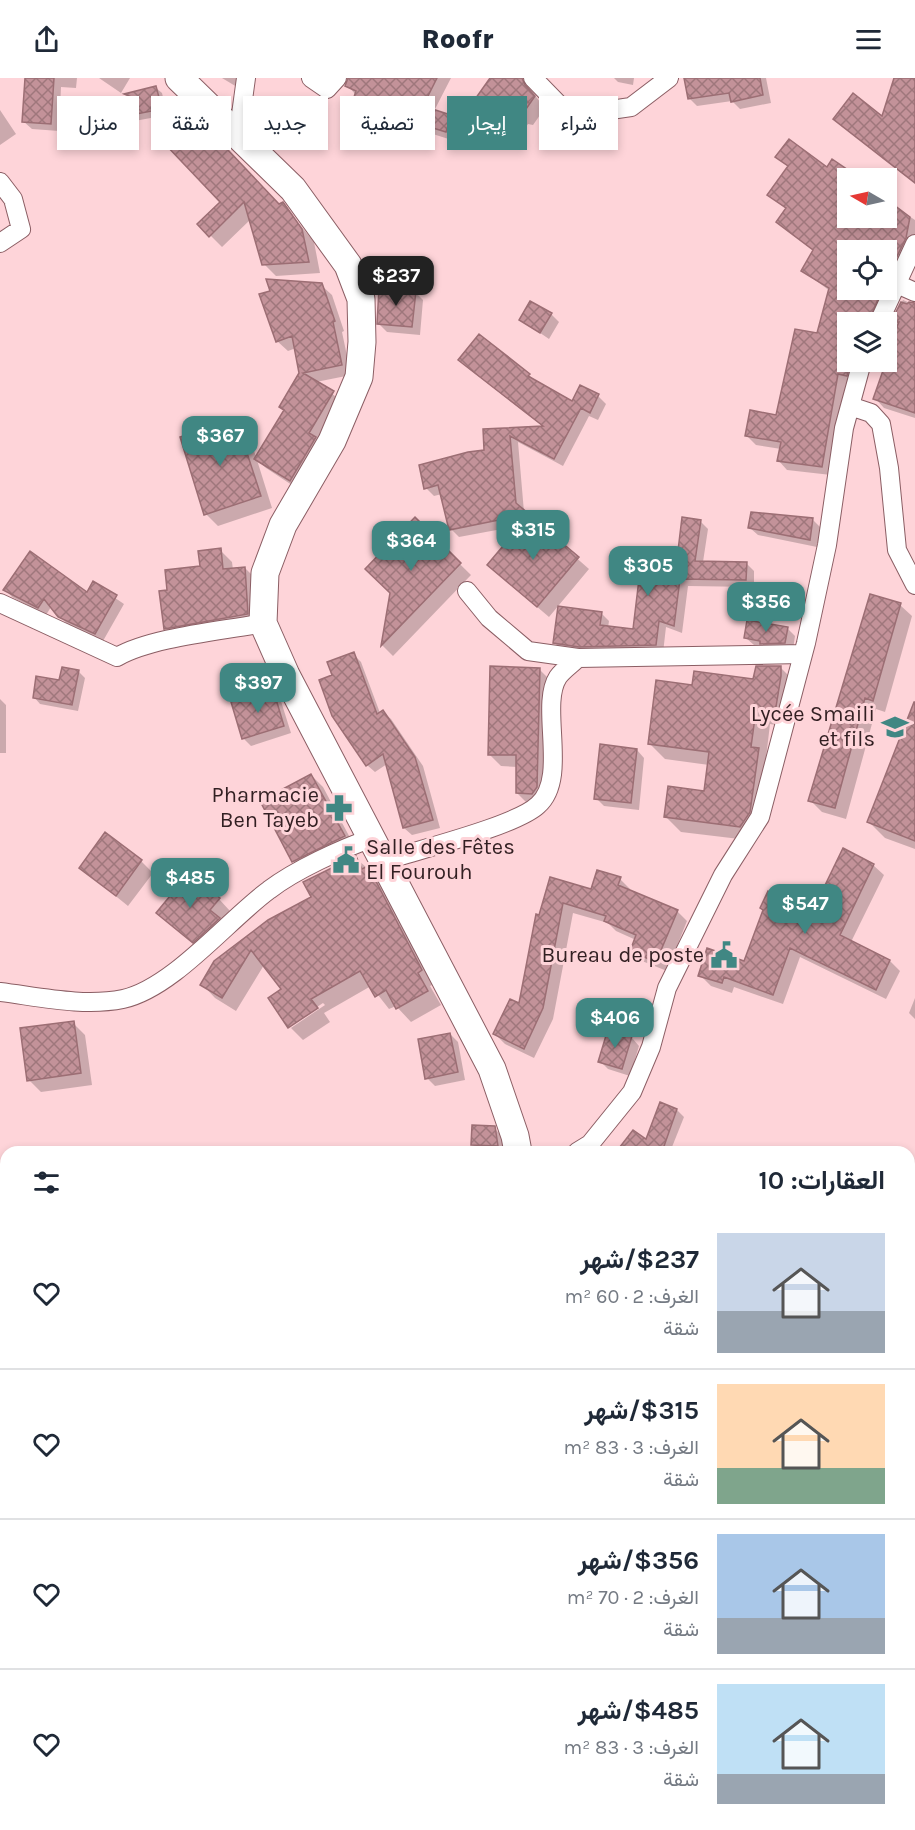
<!DOCTYPE html>
<html lang="ar">
<head>
<meta charset="utf-8">
<style>
  body { margin:0; font-family:Karla,Vazirmatn,sans-serif; background:#f2f2f3; color:#1f2937; direction:rtl; height:100vh; display:flex; flex-direction:column; font-size:22px; white-space:nowrap }
  * { box-sizing:border-box; margin:0 }
  p { font-size:20px; color:#747a83 }
  .icon { flex:none; width:33px; height:33px; fill:none; stroke:currentColor; stroke-width:2; stroke-linecap:round; stroke-linejoin:round }
  .map { position:relative; flex:1; overflow:hidden; direction:ltr }
  .side { position:absolute; left:0px; top:1068px; width:915px; height:684px; display:flex; flex-direction:column; background:#fff; border-radius:18px 18px 0 0; box-shadow:0 3px 9px #0003; direction:rtl }
  .side>* { flex:none }
  .guide { position:absolute; left:18px; top:18px; width:600px; height:54px; direction:rtl; display:flex; gap:12px }
  .needle { width:39px; rotate:279deg }
  .fabs { position:absolute; left:837px; top:90px; display:grid; gap:12px }
  .fabs a { display:grid; place-items:center; width:60px; height:60px; border-radius:0px; background:#fff; box-shadow:0 3px 9px #0003; font-size:30px }
  .price { position:absolute; translate:-50% -51px; padding:0 14px; border-radius:12px; background:#408783; color:#fff; font-size:20px; line-height:39px; filter:drop-shadow(0 2px 3px #0008) }
  .price::after { content:''; position:absolute; left:50%; top:36px; width:18px; height:14px; margin-left:-9px; background:inherit; clip-path:polygon(0 0,100% 0,50% 100%) }
  .price.on { background:#222; color:#fff }
  ul { padding:0; list-style:none }
  li { display:flex; align-items:center; gap:18px; height:150px; padding:0 30px }
  li+li { border-top:2px solid #e0e1e3 }
  li span { display:grid; place-items:center; flex:none; width:168px; height:120px; border-radius:0px; color:#555 }
  li>.icon { margin-inline-start:auto }
  span .icon { width:72px; height:72px; fill:#fffc; stroke-width:1 }
  li b { font-size:26px }
  h2 { display:flex; justify-content:space-between; align-items:center; height:72px; padding:0 30px; font-size:26px }
  .pill { padding:0 21px; border-radius:0px; background:#fff; box-shadow:0 3px 9px #0003; font-size:21px; line-height:54px }
  .pill.on { background:#408783; color:#fff }
  header { display:flex; justify-content:space-between; align-items:center; height:78px; padding:0 30px; background:#fff; font-size:27px; font-weight:800 }
  .map>svg:first-child { display:block }
</style>
</head>
<body>
<header><svg class="icon" aria-label="menu" viewBox="0 0 24 24"><path d="M4 6h16M4 12h16M4 18h16"/></svg>Roofr<svg class="icon" aria-label="share" viewBox="0 0 24 24"><path d="M12 15V3M7 8l5-5 5 5M5 13v7h14v-7"/></svg></header>
<div class="map">
<svg width="915" height="1752" viewBox="0 0 915 1752">
  <defs>
    <pattern id="building-cross-hatch" width="8" height="8" patternUnits="userSpaceOnUse" patternTransform="scale(1.5)"><rect width="8" height="8" fill="#c39299"/><path d="M0 0l8 8M0 8l8-8" fill="none" stroke="#9f777c"/></pattern>
  </defs>
  <rect width="100%" height="100%" fill="#fed4d9"/>
  <path fill="#0003" fill-rule="evenodd" d="M39 0H77L76 10 61 9 59 53 32 51 24 44Z
    M99 0H130L121 15Z
    M222 0H247L242 12Z
    M349 0H451L434 33 450 39 459 47 492 0H521L545 30 533 47 528 46 520 57 498 40 485 66 469 58 460 49 455 63 363 34 354 25 356 17 347 7Z
    M614 0H634L633 7 618 4Z
    M683 0H766L771 25 740 31 732 23 697 28 689 20 687 4Z
    M895 0H915V105L835 41 883 40Z
    M155 9 162 15 167 37 102 49 96 43 130 19Z
    M0 32 16 56 0 67Z
    M166 65 279 127 283 126 314 164 320 195 276 198 264 186 251 141 222 169 199 146 222 124Z
    M777 79 827 91 833 83 856 100H848V140H886V123L915 142V169L880 244H848V284H861L831 397 787 392 778 382 781 371 756 367 747 358 777 339 818 257 830 213 803 193 814 173 778 144 787 132 769 117 789 89ZM848 172H886V212H848Z
    M321 207 332 217 344 253 342 254 351 297 316 304 343 324 301 413 266 390 257 382 272 430 218 448 206 436 236 342 248 354 256 379 285 333 301 296 296 270 288 273 277 263Z
    M415 214 423 222 420 257 387 254 379 246Z
    M903 222 915 227V340L884 330 875 320 892 266 886 265V254Z
    M551 236 559 244 549 261 521 242Z
    M468 290 529 297 536 304 573 325 598 318 606 326 598 342 589 338 563 388 518 364 524 434 589 491 549 539 501 498 523 447 459 459 451 451 442 416 434 418 426 410 485 374 484 353 545 350Z
    M812 441 820 449 817 469 758 457 750 450Z
    M415 442 471 497 393 578 382 567 391 515Z
    M700 443 708 451 703 484 746 485 754 493V509L688 508 682 555 666 549 663 575 562 572 555 565 601 535 609 543 608 550 635 553Z
    M220 472 232 484 233 492 245 490 257 502 259 548 177 562 165 550 169 514Z
    M93 505 124 526 103 563 67 546 51 529 46 537 12 519 5 511 88 516Z
    M900 527 912 538 885 634 876 631 846 741 822 734 810 722Z
    M787 550 795 558 793 572 754 567 746 560Z
    M353 576 361 584 380 635 383 634 391 641 423 688 440 750 412 757 404 750 387 686 375 694 367 687Z
    M780 589 795 604 789 649 770 646 766 680 773 687 767 739 756 763 681 754 666 739 706 715 709 687 665 681 650 666 694 609 754 602Z
    M539 591 551 603 548 722 529 727 517 715 518 689 501 688 489 676Z
    M78 593 85 600 78 633 40 626 34 619Z
    M272 612 280 620 291 655 251 668 243 660Z
    M0 621 6 627V675H0Z
    M915 624V771L885 760 869 744Z
    M637 672 644 680 639 732 604 728 596 720Z
    M311 697 323 709 356 771 305 795 293 783Z
    M356 780 381 803 434 906 430 908 441 927 411 944 396 928 389 931 371 908 324 935 330 944 303 962 291 950 325 927 323 925 290 947V949L270 920 283 911 264 887 236 933 215 920 202 906 313 820Z
    M141 783 153 795 128 828 81 790Z
    M873 787 884 797 851 864 890 883 900 893 886 921 800 879 783 926 734 909 732 915 711 908 700 897 745 884 764 833 813 836Z
    M551 800 592 813 620 801 630 811 629 813 677 833 687 843 667 893 642 883 631 872 636 862 616 853 608 845 573 835 553 941 534 980 505 966 495 956 520 928Z
    M219 821 230 833 205 875 158 835Z
    M915 920V941L909 935Z
    M73 945 85 957 92 1007 41 1014 29 1002Z
    M609 953 632 960 639 968 630 998 608 991 600 983Z
    M450 956 458 964 465 1002 435 1008 427 1000Z
    M677 1032 684 1039 670 1074H618L647 1064Z
    M494 1050 502 1058 505 1074H480L473 1067Z
    M0 1134 6 1152V1156L0 1158Z
    M909 1264 915 1276V1327L909 1315Z
    M4 1356 6 1357 5 1496 0 1495V1363Z
    M909 1424 915 1425V1568H909Z
    M909 1596 915 1597V1634H909Z
    M62 1746H132L125 1752H53Z
    M787 1746H898L896 1752H795Z"/>
  <path fill="url(#building-cross-hatch)" stroke="#9c6e74" stroke-width="1.5" d="M25 0H54L51 46 22 44Z
    M348 0H437L423 28 451 37 446 54 352 25 356 13 345 8Z
    M490 0H522L525 7 535 18 522 37 517 36 509 47 487 31 474 57 456 48Z
    M684 0H760L763 17 731 24 729 15 688 21Z
    M894 0H915V105L833 41 853 15 882 38Z
    M156 8 162 31 95 44 91 25 129 18 124 16Z
    M194 36 279 126 283 124 302 151 309 184 262 187 244 124 209 159 197 146 220 124 164 65Z
    M789 61 827 89 832 81 848 92V140H886V121L910 139 906 160 886 201V172H848V212H882L868 244H848V294L847 298 838 296 822 389 777 383 781 364 745 358 750 332 776 337 795 251 817 255 829 210 801 193 813 172 776 144 786 130 767 117 788 88 775 79Z
    M266 201 322 205 335 243 333 244 342 287 303 295 334 313 309 355 316 359 290 403 254 381 284 332 279 329 299 295 292 258 276 264 259 216 270 213Z
    M379 210 416 213 412 249 377 246Z
    M530 223 552 235 540 255 519 242Z
    M901 224 907 226 909 224 915 225V335L873 321 886 284V274L899 244H891Z
    M479 256 530 296 528 298 572 323 580 307 599 316 590 335 581 330 554 381 510 358 516 425 529 436 449 452 438 407 424 411 419 387 468 374 484 372 483 351 543 348 458 282Z
    M236 341 261 418 204 437 180 359Z
    M751 434 813 440 810 462 748 450Z
    M529 437 579 479 537 529 487 487Z
    M415 439 461 485 381 568 390 515 365 491Z
    M682 439 701 442 695 483 747 484 746 502 680 501 674 548 659 543 656 567 579 569 553 565 558 528 602 534 600 547 633 551 642 476 677 481Z
    M221 470 223 491 245 489 248 536 164 551 159 513 167 512 165 492 200 488 198 473Z
    M30 473 87 514 93 503 117 517 95 556 58 539 44 521 38 530 3 512Z
    M870 516 901 525 873 623 865 620 835 730 808 723Z
    M747 542 788 549 785 565 760 566V563L744 560Z
    M354 574 377 636 383 632 415 679 433 742 403 750 383 676 366 688 332 638 319 602 332 597 327 584Z
    M490 588 540 590 537 709 532 716 516 715V677H488Z
    M756 588H781V598L775 635 756 632 751 669 759 670 750 734 740 749 664 739 668 708 704 713 709 674 648 666 656 602 692 607 694 593 753 601Z
    M62 589 79 592 72 627 33 620 36 598 59 602Z
    M273 611 284 648 242 661 231 624Z
    M914 624H915V763L867 744Z
    M600 666 637 671 631 725 594 721Z
    M311 696 345 758 292 784 260 723Z
    M105 754 142 782 116 818 79 790Z
    M843 770 874 786 840 857 890 882 876 912 790 870 773 917 724 899 722 905 698 898 707 870 744 883 763 832 760 830 768 813 812 834Z
    M356 778 362 791 368 788 422 892 418 895 428 913 396 931 386 912 375 919 360 893 311 921 318 930 288 950 268 920 281 911 251 872 222 920 200 907 214 883 268 842 311 819 303 804Z
    M597 792 621 799 618 807 678 832 656 884 630 873 636 857 604 843 606 838 563 825 543 930 524 971 493 956 510 921 519 925 536 836 539 837 550 799 591 811Z
    M189 795 220 820 210 832 220 840 193 865 156 835Z
    M74 943 81 995 27 1003 20 950Z
    M608 951 632 958 622 991 598 984Z
    M450 955 458 994 425 1001 418 961Z
    M660 1024 677 1031 662 1074H616L633 1052 646 1061Z
    M472 1047 495 1048 498 1068 471 1067Z"/>
  <g fill="none" stroke-linecap="round" stroke-linejoin="round">
    <defs>
      <path id="street" d="M311 0 327 11 337 0
        M533 0 570 38 631 29 669 0
        M238 58 246 0
        M0 104 13 121 21 151 0 165
        M897 206 915 214
        M879 244 915 166
        M850 328 871 335 881 346 889 390 897 472 915 507
        M467 513 489 540 528 573 578 580
        M0 525 117 579C152 559 222 553 263 545
        M384 783C417 772 516 748 538 727 569 700 539 628 558 599 563 592 572 586 578 580L803 576
        M0 914C40 919 84 929 123 921 173 910 228 842 269 812 295 792 341 771 372 760
        M577 1074 590 1066 632 1014 651 969 667 910 723 797 760 739 806 565 827 467 844 350 862 284
        M0 1587 6 1588
        M908 1752 915 1732"/>
      <path id="secondary" d="M179 0 293 111 348 187 361 221 362 264 359 299 332 363 283 447 265 495 263 545 286 597 492 991 515 1058 518 1074
        M190 1752 198 1746"/>
    </defs>
    <use href="#street" stroke="#8b5e64" stroke-width="20"/>
    <use href="#secondary" stroke="#8b5e64" stroke-width="29"/>
    <use href="#street" stroke="#fff" stroke-width="18"/>
    <use href="#secondary" stroke="#fff" stroke-width="27"/>
  </g>
  <defs>
    <symbol id="school-bare" viewBox="-9 -9 18 18"><path d="M0-5L7-2L0 1L-7-2ZM-4 1L0 2.5L4 1V4Q0 6-4 4Z" fill="#408783" stroke="#fed4d9" stroke-width="2.5" paint-order="stroke"/></symbol>
    <symbol id="pharmacy-bare" viewBox="-9 -9 18 18"><path d="M-2-6h4v4h4v4h-4v4h-4v-4h-4v-4h4Z" fill="#408783" stroke="#fed4d9" stroke-width="2.5" paint-order="stroke"/></symbol>
    <symbol id="civic-bare" viewBox="-9 -9 18 18"><path d="M-.6-6.5H3V-4.5H.6V-3L4-1V1h2V6H-6V1h2V-1L-.6-3ZM-1.2 2.5V6h2.4V2.5Z" fill="#408783" stroke="#fed4d9" stroke-width="2.5" paint-order="stroke"/></symbol>
  </defs>
  <g fill-rule="evenodd">
    <use href="#school-bare" x="876" y="630" width="38" height="38"/>
    <use href="#pharmacy-bare" x="320" y="711" width="38" height="38"/>
    <use href="#civic-bare" x="327" y="763" width="38" height="38"/>
    <use href="#civic-bare" x="705" y="858" width="38" height="38"/>
  </g>
  <g text-anchor="middle" dominant-baseline="central" stroke-width="6" stroke-linejoin="round" paint-order="stroke">
    <g font-size="22" fill="#321f22" stroke="#fed4d9" text-anchor="end">
      <text x="875" y="636">Lycée Smaili<tspan x="875" dy="25">et fils</tspan></text>
      <text x="319" y="717">Pharmacie<tspan x="319" dy="25">Ben Tayeb</tspan></text>
      <text x="366" y="769" text-anchor="start">Salle des Fêtes<tspan x="366" dy="25">El Fourouh</tspan></text>
      <text x="704" y="877">Bureau de poste</text>
    </g>
  </g>
</svg>
<div class="fabs">
<a><svg class="needle" viewBox="-14 -14 28 28"><path d="M0-13l5 13h-10z" fill="#e53935"/><path d="M0 13l5-13h-10z" fill="#747a83"/></svg></a>
<a><svg class="icon" aria-label="locate" viewBox="0 0 24 24"><circle cx="12" cy="12" r="6"/><path d="M12 2v4M12 18v4M2 12h4M18 12h4"/></svg></a>
<a><svg class="icon" aria-label="layers" viewBox="0 0 24 24"><path d="M12 4l9 5-9 5-9-5zM3 14l9 5 9-5"/></svg></a>
</div>
<b class="price on" style="left:396px;top:229px">$237</b>
<b class="price" style="left:220px;top:389px">$367</b>
<b class="price" style="left:533px;top:483px">$315</b>
<b class="price" style="left:411px;top:494px">$364</b>
<b class="price" style="left:648px;top:519px">$305</b>
<b class="price" style="left:766px;top:555px">$356</b>
<b class="price" style="left:258px;top:636px">$397</b>
<b class="price" style="left:190px;top:831px">$485</b>
<b class="price" style="left:805px;top:857px">$547</b>
<b class="price" style="left:615px;top:971px">$406</b>
<div class="guide">
<a class="pill">شراء</a>
<a class="pill on">إيجار</a>
<a class="pill">تصفية</a>
<a class="pill">جديد</a>
<a class="pill">شقة</a>
<a class="pill">منزل</a>
</div>
<section class="side">
<h2>العقارات: 10<svg class="icon" aria-label="filters" viewBox="0 0 24 24"><path d="M4 7h16M4 17h16"/><circle cx="9" cy="7" r="2"/><circle cx="15" cy="17" r="2"/></svg></h2>
<ul>
<li><span style="background:linear-gradient(#c9d6e8 65%,#9aa5b1 0)"><svg class="icon" aria-label="home" viewBox="0 0 24 24"><path d="M3 11l9-7 9 7M6 9v11h12V9"/></svg></span><div><b>$237/شهر</b><p>الغرف: 2 · 60 m²</p><p>شقة</p></div><svg class="icon" aria-label="heart" viewBox="0 0 24 24"><path d="M12 20l-8-8c-3-5 5-10 8-4 3-6 11-1 8 4z"/></svg></li>
<li><span style="background:linear-gradient(#ffd9b3 70%,#7fa58c 0)"><svg class="icon" aria-label="home" viewBox="0 0 24 24"><path d="M3 11l9-7 9 7M6 9v11h12V9"/></svg></span><div><b>$315/شهر</b><p>الغرف: 3 · 83 m²</p><p>شقة</p></div><svg class="icon" aria-label="heart" viewBox="0 0 24 24"><path d="M12 20l-8-8c-3-5 5-10 8-4 3-6 11-1 8 4z"/></svg></li>
<li><span style="background:linear-gradient(#a9c7e8 70%,#9aa5b1 0)"><svg class="icon" aria-label="home" viewBox="0 0 24 24"><path d="M3 11l9-7 9 7M6 9v11h12V9"/></svg></span><div><b>$356/شهر</b><p>الغرف: 2 · 70 m²</p><p>شقة</p></div><svg class="icon" aria-label="heart" viewBox="0 0 24 24"><path d="M12 20l-8-8c-3-5 5-10 8-4 3-6 11-1 8 4z"/></svg></li>
<li><span style="background:linear-gradient(#bfe0f5 75%,#9aa5b1 0)"><svg class="icon" aria-label="home" viewBox="0 0 24 24"><path d="M3 11l9-7 9 7M6 9v11h12V9"/></svg></span><div><b>$485/شهر</b><p>الغرف: 3 · 83 m²</p><p>شقة</p></div><svg class="icon" aria-label="heart" viewBox="0 0 24 24"><path d="M12 20l-8-8c-3-5 5-10 8-4 3-6 11-1 8 4z"/></svg></li>
</ul>
</section>
</div>
</body>
</html>
